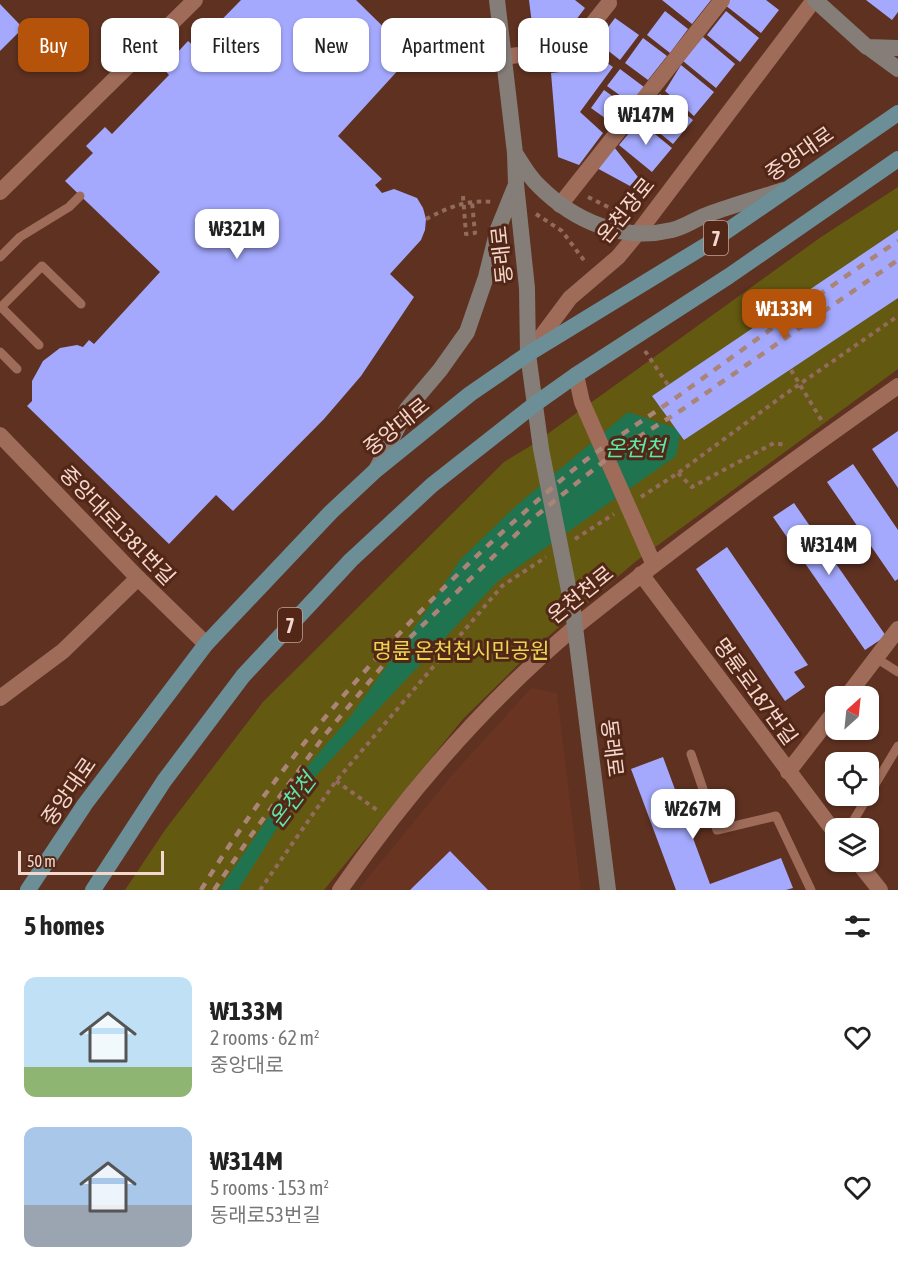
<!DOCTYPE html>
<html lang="en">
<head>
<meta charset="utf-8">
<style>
  body { margin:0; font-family:"Asap Condensed","Noto Sans KR",sans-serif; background:#f2f2f2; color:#222; height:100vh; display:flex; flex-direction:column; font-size:22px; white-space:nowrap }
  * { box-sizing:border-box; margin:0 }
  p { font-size:20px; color:#767676 }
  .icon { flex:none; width:33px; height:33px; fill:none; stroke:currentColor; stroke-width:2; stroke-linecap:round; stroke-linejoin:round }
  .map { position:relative; height:890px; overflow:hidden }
  .details { display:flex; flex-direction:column; background:#fff; flex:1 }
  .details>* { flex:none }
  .guide { position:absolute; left:18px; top:18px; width:862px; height:54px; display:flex; gap:12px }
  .needle { width:39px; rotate:27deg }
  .fabs { position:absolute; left:825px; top:686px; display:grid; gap:12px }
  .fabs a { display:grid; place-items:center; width:54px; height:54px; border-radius:12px; background:#fff; box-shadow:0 2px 4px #0004; font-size:30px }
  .scale { position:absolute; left:18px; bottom:15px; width:146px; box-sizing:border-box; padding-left:6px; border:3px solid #f4d7cd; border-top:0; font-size:16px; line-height:21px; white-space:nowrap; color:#f4d7cd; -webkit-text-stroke:4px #532717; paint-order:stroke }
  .price { position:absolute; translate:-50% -51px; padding:0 14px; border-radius:12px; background:#fff; color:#222; font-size:20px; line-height:39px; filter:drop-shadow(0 2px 3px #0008) }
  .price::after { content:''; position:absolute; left:50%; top:36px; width:18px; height:14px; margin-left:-9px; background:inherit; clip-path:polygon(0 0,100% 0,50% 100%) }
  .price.selected { background:#b45309; color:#fff }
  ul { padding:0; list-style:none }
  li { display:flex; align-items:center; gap:18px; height:150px; padding:0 24px }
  li span { display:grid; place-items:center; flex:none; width:168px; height:120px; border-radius:12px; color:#555 }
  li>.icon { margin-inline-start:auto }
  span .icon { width:72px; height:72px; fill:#fffc; stroke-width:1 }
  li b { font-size:26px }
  h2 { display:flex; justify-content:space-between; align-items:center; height:72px; padding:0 24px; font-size:26px }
  .pill { padding:0 21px; border-radius:12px; background:#fff; box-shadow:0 2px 4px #0004; font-size:21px; line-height:54px }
  .pill.selected { background:#b45309; color:#fff }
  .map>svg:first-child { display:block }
</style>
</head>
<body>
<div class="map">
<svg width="898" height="890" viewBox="0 0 898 890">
  <rect width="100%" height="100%" fill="#5e3121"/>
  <path fill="#693421" d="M531 688 557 693 581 890H358L452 775Z"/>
  <path fill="#635911" d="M898 187V369L635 562 536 647 463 719 324 890H125L165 830 263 702 504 462 532 445 821 237Z"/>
  <path fill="#20734f" d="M628 412 681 430 676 456 498 581 298 795 238 890H219L287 790 350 717 427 610 460 560 516 506Z"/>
  <path fill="#a4a9fe" d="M241 0H356L412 55 338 136 382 179 375 185 382 193 394 189 417 198 423 208 426 219 425 230 421 240 390 274 414 297 361 376 324 419 233 511 216 495 169 544 27 406 32 401V381L43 361 60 348 77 345 83 347 89 340 94 344 160 272 65 181 93 153 86 146 105 127 112 134 169 75 163 68 188 41 195 47Z
    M529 0H575L585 8 563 37 534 40Z
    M662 0H711L692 24Z
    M729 0H766L779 10 761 33 725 5Z
    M866 0H898V12L892 20Z
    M0 4 23 28 0 51Z
    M665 11 688 29 670 53 647 35Z
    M726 11 759 38 740 62 707 35Z
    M615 18 639 35 620 60 597 42Z
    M703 37 735 64 716 88 683 61Z
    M643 38 667 56 648 80 625 63Z
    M591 52 613 67 580 112 603 133 579 165 558 157 551 73 577 70Z
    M681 65 714 92 694 116 665 91Z
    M620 69 644 87 632 104 607 86Z
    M604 90 629 108 616 126 591 108Z
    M660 94 693 120 673 144 640 117Z
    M639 121 672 148 652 172 619 145Z
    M614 147 638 177 630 186 595 167Z
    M898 230V298L684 440 652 396Z
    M898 431V488L872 449Z
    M853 464 898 530V579L895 581 827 482Z
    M794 503 886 636 865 650 773 517Z
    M727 547 808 665 794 672 805 687 785 701 696 569Z
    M663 757 710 884 781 858 793 888 786 890H676L631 769Z
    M450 851 488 890H410Z"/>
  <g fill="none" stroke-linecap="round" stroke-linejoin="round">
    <path stroke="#936b5d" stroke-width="4" stroke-dasharray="4.5 4.5" stroke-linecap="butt" d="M463 196 466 234 475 233 472 202
      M588 197 614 210
      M536 214 562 231 586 263
      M426 219C447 208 468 199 492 202
      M645 351 668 385
      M791 370 822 421
      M678 473 692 487 774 443 785 445
      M641 497 678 473 784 395 898 316
      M575 539 614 514
      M336 781 377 810
      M260 890 336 781 502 586 546 557"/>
    <path stroke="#9f6c5a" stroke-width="9" d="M0 257 20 237 69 207 80 196
      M1 307 39 345
      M0 308 42 266 81 304
      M0 352 17 369
      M876 658 898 672
      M691 754 717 830 776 816 811 890
      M849 828 898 746"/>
    <path stroke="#9f6c5a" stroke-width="16" d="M503 57 573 48 609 3
      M0 192 195 0
      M560 205 722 0
      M576 375 582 402 654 565
      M641 574 836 834
      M575 627C680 543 788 463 898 386
      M847 696 898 629
      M0 698 63 651 138 578
      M788 772 836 710
      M857 861 880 890"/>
    <path stroke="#9f6c5a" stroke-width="16" d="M529 353 570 298 618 257 637 234 814 0
      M0 435 138 578 206 644
      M340 890C407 793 485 703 575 627"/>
    <path stroke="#857d78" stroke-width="16" d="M497 0 515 153 516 184 527 288 528 354 541 449 573 611 608 890
      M815 0 867 47 898 48
      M868 47 898 69
      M515 153C522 164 529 177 539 186 574 221 622 242 672 230 685 227 697 218 709 214 734 205 759 198 783 190
      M376 470 407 409 440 370 467 332 486 277 498 229 515 187"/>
    <path stroke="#6b8e97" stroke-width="16" d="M28 890 85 804 206 644 331 512 376 470 470 394 528 354 708 244 898 113
      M93 890 164 781 243 676 351 560 432 485 535 404 576 375 729 276 898 159"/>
    <path stroke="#a98477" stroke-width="4.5" stroke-dasharray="8 8" stroke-linecap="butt" d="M201 890C298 732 426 595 567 475 602 446 643 421 681 394 753 342 824 290 898 241
      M214 890 250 837 324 736 390 657 532 519 618 450 683 409 898 260"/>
  </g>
  <g text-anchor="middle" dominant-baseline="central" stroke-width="6" stroke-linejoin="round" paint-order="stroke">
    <g fill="#532717" stroke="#c4a296" stroke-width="1.5">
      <rect x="704" y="221" width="24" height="34" rx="4.5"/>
      <rect x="278" y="608" width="24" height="34" rx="4.5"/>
    </g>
    <g font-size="20" font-weight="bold" fill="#f4d7cd">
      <text x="716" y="238">7</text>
      <text x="290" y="625">7</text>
    </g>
    <g font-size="21" fill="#f4d7cd" stroke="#532717">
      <text transform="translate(799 153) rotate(-35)">중앙대로</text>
      <text transform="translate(625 210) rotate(-51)">온천장로</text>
      <text transform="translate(501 255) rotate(-96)">동래로</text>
      <text transform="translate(396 426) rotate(-39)">중앙대로</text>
      <text transform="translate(118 525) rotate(46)">중앙대로1381번길</text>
      <text transform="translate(580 594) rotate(-39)">온천천로</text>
      <text transform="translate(756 691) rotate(54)">명륜로187번길</text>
      <text transform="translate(613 748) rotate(83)">동래로</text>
      <text transform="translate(68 791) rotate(-55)">중앙대로</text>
    </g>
    <g font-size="21" fill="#ead650" stroke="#532717">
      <text x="461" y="650">명륜 온천천시민공원</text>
    </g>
    <g font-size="22" font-style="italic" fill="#5ce8a8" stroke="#532717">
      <text x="635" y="448">온천천</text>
      <text transform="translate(292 800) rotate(-53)">온천천</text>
    </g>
  </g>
</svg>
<div class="fabs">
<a><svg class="needle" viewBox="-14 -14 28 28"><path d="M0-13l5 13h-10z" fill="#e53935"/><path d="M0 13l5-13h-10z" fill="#767676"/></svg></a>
<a><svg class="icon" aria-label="locate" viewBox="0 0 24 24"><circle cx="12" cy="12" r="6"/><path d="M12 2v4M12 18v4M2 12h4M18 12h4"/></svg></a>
<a><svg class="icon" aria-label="layers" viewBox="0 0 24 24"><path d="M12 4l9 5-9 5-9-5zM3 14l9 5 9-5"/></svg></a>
</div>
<div class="scale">50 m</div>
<b class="price" style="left:646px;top:146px">₩147M</b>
<b class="price" style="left:237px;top:260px">₩321M</b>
<b class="price selected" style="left:784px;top:340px">₩133M</b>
<b class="price" style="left:829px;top:576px">₩314M</b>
<b class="price" style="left:693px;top:840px">₩267M</b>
<div class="guide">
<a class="pill selected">Buy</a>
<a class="pill">Rent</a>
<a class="pill">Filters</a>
<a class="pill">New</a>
<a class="pill">Apartment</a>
<a class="pill">House</a>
</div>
</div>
<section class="details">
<h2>5 homes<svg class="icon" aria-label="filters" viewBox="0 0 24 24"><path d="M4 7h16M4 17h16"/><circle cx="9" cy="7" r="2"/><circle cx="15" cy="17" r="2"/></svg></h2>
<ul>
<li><span style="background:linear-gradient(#bfe0f5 75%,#8fb573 0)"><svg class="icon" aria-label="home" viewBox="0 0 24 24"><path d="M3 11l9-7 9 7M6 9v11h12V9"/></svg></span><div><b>₩133M</b><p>2 rooms · 62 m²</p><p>중앙대로</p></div><svg class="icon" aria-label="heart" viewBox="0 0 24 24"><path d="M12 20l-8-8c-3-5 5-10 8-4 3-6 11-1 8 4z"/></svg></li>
<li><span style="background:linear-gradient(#a9c7e8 65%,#9aa5b1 0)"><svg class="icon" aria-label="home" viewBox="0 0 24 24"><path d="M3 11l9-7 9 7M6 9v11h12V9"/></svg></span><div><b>₩314M</b><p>5 rooms · 153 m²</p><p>동래로53번길</p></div><svg class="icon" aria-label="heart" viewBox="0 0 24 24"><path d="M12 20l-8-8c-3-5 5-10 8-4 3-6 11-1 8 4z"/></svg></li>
</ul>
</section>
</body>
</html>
